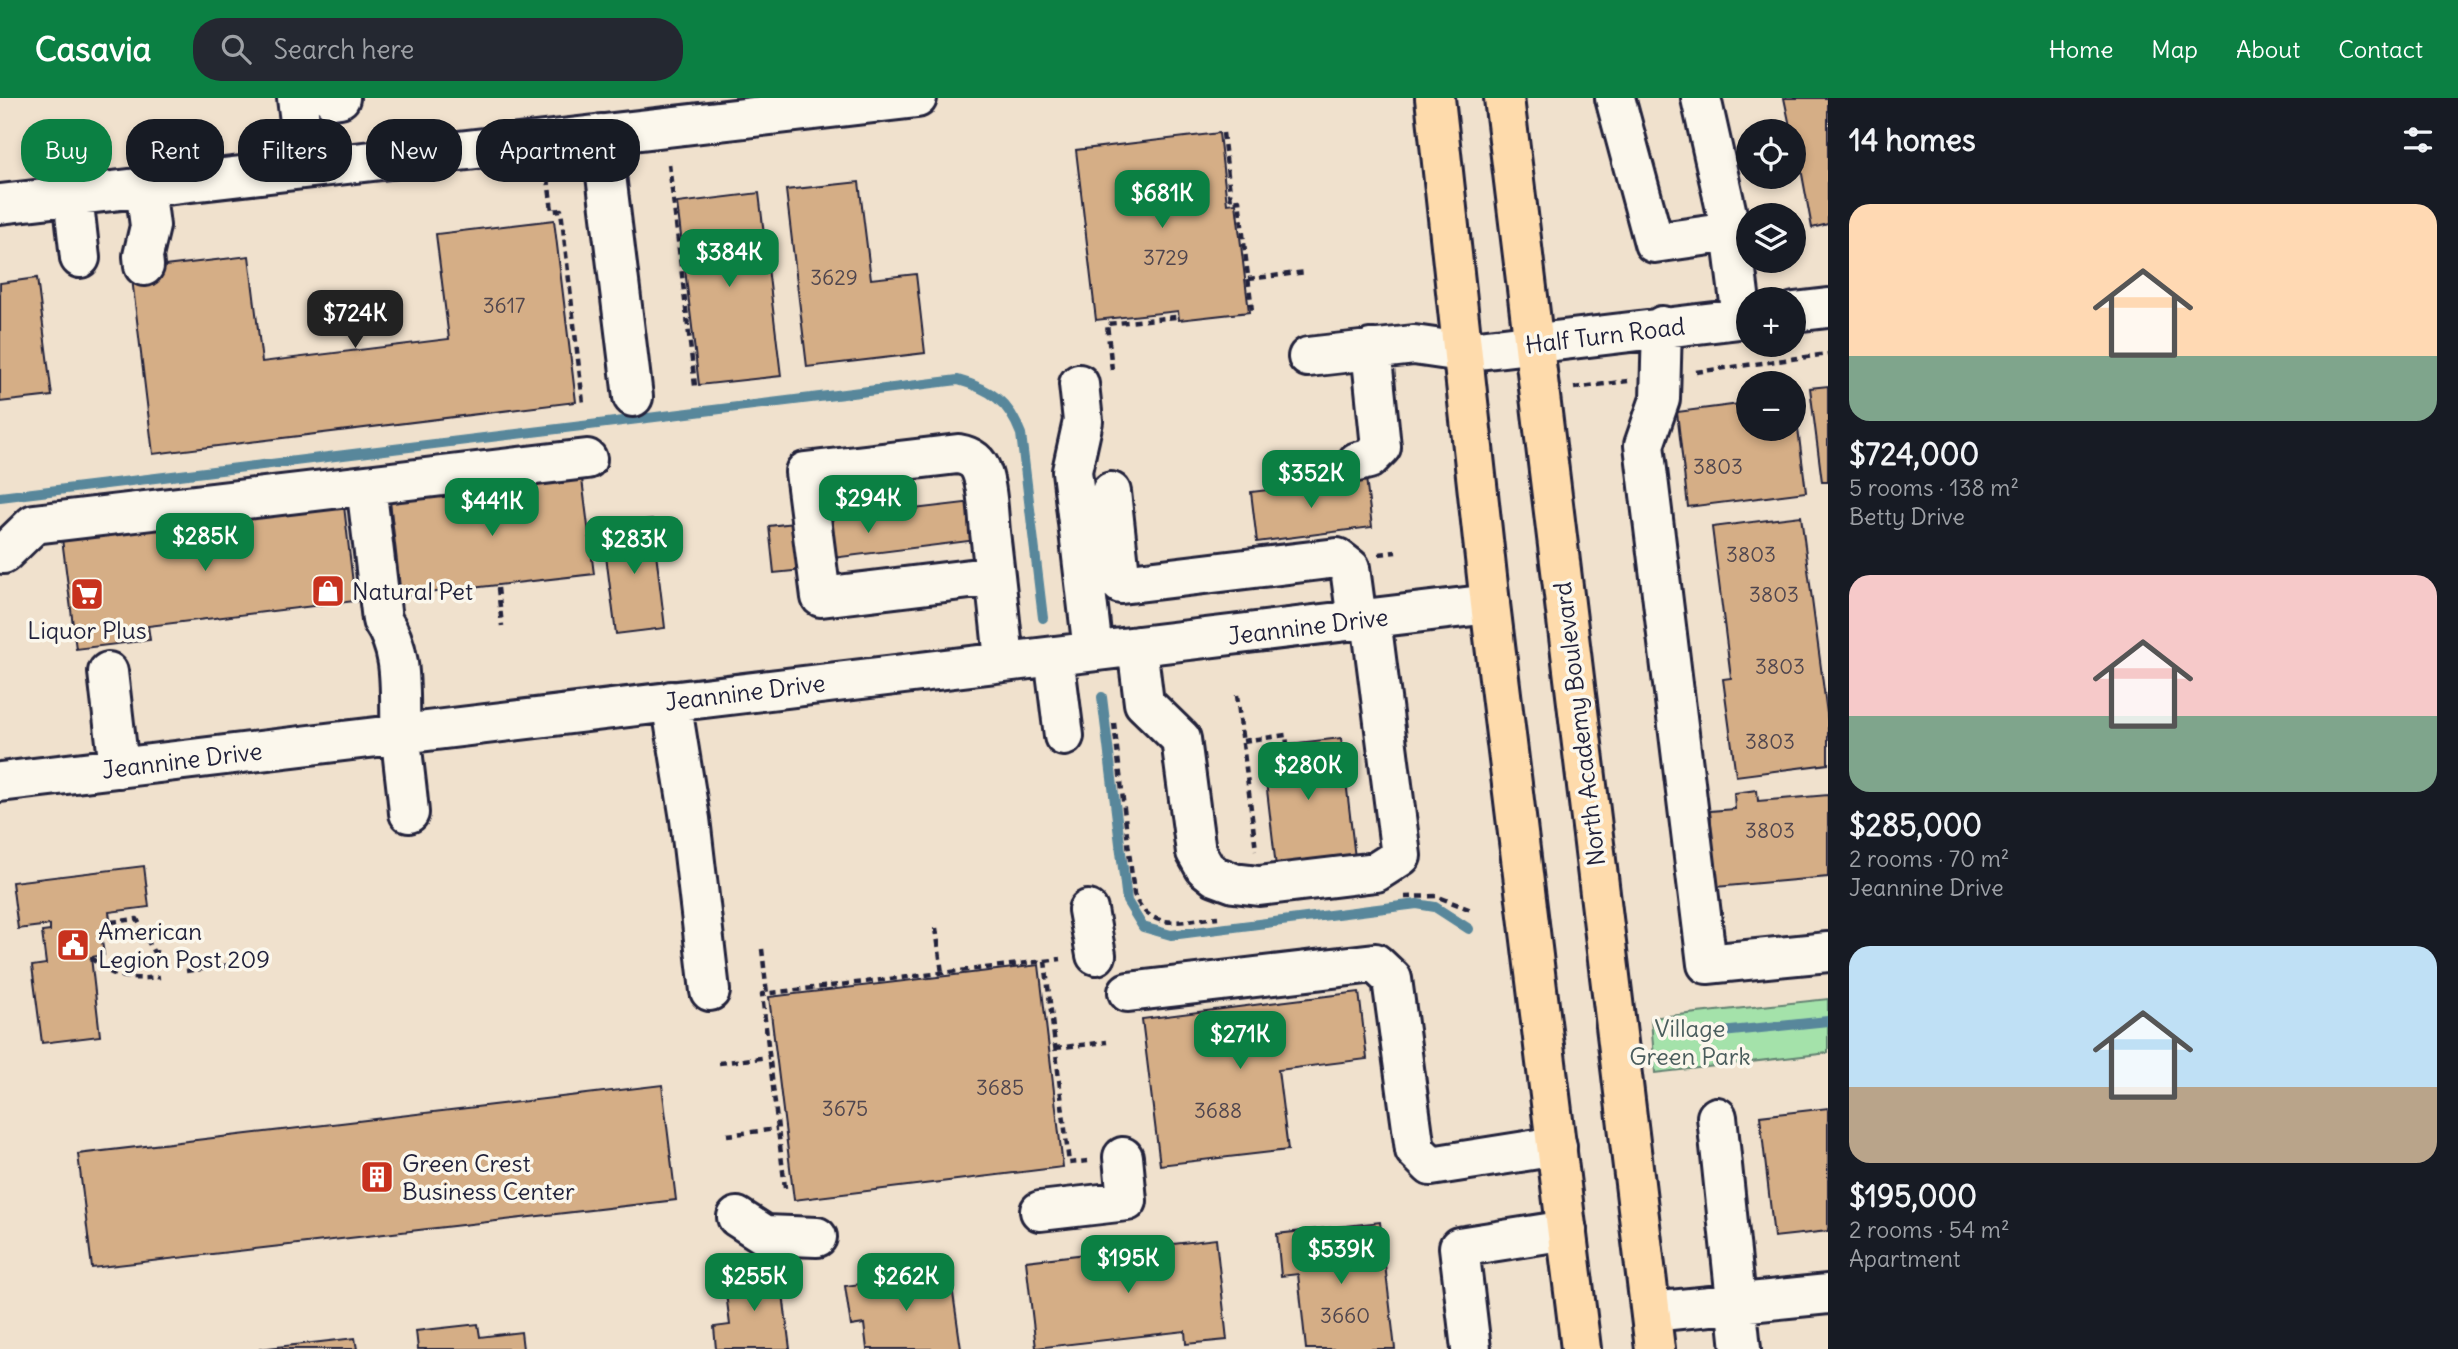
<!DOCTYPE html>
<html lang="en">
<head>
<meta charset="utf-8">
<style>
  body { margin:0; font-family:Delius,sans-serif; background:#242831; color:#f1f3f6; height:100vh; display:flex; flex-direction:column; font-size:26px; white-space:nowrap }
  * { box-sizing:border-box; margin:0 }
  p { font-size:23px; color:#9ea1a6 }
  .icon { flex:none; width:38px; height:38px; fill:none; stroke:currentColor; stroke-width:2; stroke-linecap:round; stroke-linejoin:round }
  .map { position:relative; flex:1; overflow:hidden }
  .drawer { display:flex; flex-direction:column; background:#171b24; width:630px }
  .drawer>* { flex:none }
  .banner { position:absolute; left:21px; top:21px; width:665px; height:63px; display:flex; gap:14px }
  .tools { position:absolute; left:1736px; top:21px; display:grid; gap:14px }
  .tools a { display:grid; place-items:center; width:70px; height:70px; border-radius:50%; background:#171b24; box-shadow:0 4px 10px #0003; font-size:35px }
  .price { position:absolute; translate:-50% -60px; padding:0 16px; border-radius:14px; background:#0b8043; color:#fff; font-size:23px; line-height:46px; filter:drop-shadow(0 2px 4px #0008) }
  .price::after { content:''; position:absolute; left:50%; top:42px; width:21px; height:16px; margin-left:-10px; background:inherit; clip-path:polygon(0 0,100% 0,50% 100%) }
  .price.on { background:#222; color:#fff }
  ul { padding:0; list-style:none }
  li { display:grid; align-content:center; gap:14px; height:371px; padding:0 21px }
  li span { display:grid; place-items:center; height:217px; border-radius:21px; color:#555 }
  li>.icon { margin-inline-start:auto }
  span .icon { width:126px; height:126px; fill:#fffc; stroke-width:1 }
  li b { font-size:30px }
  h2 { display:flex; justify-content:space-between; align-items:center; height:84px; padding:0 21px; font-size:30px }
  .tag { padding:0 24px; border-radius:28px; background:#171b24; box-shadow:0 4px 10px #0003; font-size:24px; line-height:63px }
  .tag.on { background:#0b8043; color:#fff }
  header { display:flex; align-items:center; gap:42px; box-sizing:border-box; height:98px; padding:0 35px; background:#0b8043; color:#fff }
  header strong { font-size:33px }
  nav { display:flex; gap:38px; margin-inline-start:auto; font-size:24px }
  .search { width:490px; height:63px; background:#242831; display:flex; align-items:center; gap:18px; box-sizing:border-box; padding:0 24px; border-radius:28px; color:#9ea1a6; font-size:26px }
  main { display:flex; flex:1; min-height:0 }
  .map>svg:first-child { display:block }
</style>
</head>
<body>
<header>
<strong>Casavia</strong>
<div class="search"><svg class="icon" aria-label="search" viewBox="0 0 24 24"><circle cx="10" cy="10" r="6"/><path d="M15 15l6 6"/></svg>Search here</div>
<nav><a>Home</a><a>Map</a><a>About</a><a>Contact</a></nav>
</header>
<main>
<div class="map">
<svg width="1828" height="1251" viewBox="0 0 1828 1251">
  <rect width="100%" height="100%" fill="#f0e1cd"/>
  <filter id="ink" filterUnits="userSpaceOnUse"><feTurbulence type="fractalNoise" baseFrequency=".0143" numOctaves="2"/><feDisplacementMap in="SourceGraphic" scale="14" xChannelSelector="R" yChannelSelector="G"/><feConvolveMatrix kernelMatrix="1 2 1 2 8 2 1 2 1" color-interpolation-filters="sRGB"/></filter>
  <g filter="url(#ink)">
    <path fill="#a4e2aa" stroke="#638272" stroke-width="2" d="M1828 901V955L1655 975 1651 920Z"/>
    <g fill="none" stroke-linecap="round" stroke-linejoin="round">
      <path stroke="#58879b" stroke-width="10" d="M0 399 958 282C991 291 1009 304 1021 336L1043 520
        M1102 599 1127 803 1143 829 1171 837 1417 806 1435 809 1469 831
        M1693 937 1828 923"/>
    </g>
    <path fill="#d5ae86" stroke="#22223b" stroke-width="2" d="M1784 0H1828V126L1812 130 1794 33H1791Z
      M1219 35 1227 106 1236 105 1249 214 1179 222 1178 213 1096 222 1076 52Z
      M859 84 871 181 916 176 925 255 807 269 786 92Z
      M759 95 781 278 699 287 677 105Z
      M554 122 576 304 153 356 131 172 249 158 262 264 449 241 436 136Z
      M37 180 52 298 0 304V185Z
      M1828 288V384H1822L1810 290Z
      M1794 299 1806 394 1688 409 1677 314 1748 305V331H1794Z
      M1366 380 1372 429 1257 444 1251 394Z
      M582 381 594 476 401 498 390 403Z
      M973 404 977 442 832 460 833 469 774 475 769 428Z
      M344 408 355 503 148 528 150 542 76 551 62 441Z
      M1801 418 1828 623V666L1736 678 1723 581 1731 580 1712 429Z
      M652 421 665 530 616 536 602 427Z
      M1341 640 1355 760 1276 769 1262 649Z
      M1757 692 1758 703 1828 697V779L1716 789 1710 713 1735 711 1734 695Z
      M144 768 149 809 109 814 112 835 101 836 104 857 91 859 100 938 42 945 32 868 46 866 42 834 50 833V827L18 831 12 784Z
      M1039 867 1063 1069 794 1102 769 899Z
      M1359 894 1367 961 1278 972 1288 1052 1160 1067 1142 921Z
      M662 987 676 1102 92 1170 78 1056Z
      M1828 1010V1133L1774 1139 1760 1018Z
      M1380 1124 1395 1251H1306L1298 1176 1281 1178 1277 1136Z
      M1216 1141 1227 1242 1186 1246 1185 1233 1036 1250 1026 1163Z
      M780 1172 790 1251H716L714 1229 730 1227 724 1179Z
      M950 1174 961 1251H867L864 1226 851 1228 845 1188Z
      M478 1226 480 1239 521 1234 523 1251H418L416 1233Z
      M355 1240 357 1251H259Z"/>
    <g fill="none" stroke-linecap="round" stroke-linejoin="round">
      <defs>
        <path id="minor" d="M297 0 306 70
          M1615 0 1654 145 1731 134 1742 220
          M1701 0 1731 134
          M333 1 340 0
          M601 36 633 299
          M73 97 80 160
          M0 106 917 0
          M144 168 143 158 150 128 145 89
          M1794 214 1828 210
          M1662 228 1660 301 1644 347 1707 866 1828 854
          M1308 259 1414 247 1462 254 1748 220
          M1079 286 1083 323 1072 373 1093 553
          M1357 364 1369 361 1381 349 1371 251
          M366 387 382 522C406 558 398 597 401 639 403 664 407 690 409 715
          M1111 394 1121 486 1337 460 1350 470 1357 522
          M3 456 34 426 587 361
          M995 478 821 499 805 374 958 356C970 358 978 363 982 375 988 392 988 415 990 434 995 477 1000 520 1004 563
          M1137 548 1144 605 1181 641 1196 754 1205 770 1215 778 1234 785 1259 788 1376 774 1401 758 1371 521
          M1054 558 1064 638
          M108 574 119 670
          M671 603 690 721 710 893
          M0 684 1490 506
          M1088 812 1096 857
          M1128 894 1375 865 1392 881 1415 1052 1431 1068 1557 1048
          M1717 1019 1741 1251
          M1040 1113 1127 1103 1123 1059
          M737 1119 765 1137 817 1139
          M1651 1214 1828 1196
          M1471 1251 1459 1149 1567 1132"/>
        <path id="highway" d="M1435 0 1490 506 1581 1251
          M1504 0 1655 1251"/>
      </defs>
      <use href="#minor" stroke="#22223b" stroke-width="44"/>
      <use href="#highway" stroke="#22223b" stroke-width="44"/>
      <path stroke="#22223b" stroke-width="4.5" stroke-dasharray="7 5" stroke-linecap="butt" d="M1223 35 1231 103 1239 102 1252 213
        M669 66 695 288
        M548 80 552 113 561 112 583 305
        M1248 181 1306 174
        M1112 272 1107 226 1176 219
        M1696 274 1828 256
        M1574 290 1628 283
        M1379 456 1396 454
        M498 490 502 528
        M1237 597 1256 752
        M1114 625 1134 796C1150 836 1184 822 1218 819
        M1243 643 1286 637 1287 646
        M1405 799 1436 798 1471 812
        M111 824 137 821 153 853 162 856
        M936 830 942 875
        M762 851 767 896
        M91 859C110 881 132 882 160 879
        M1045 863 1061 861
        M186 873 231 867
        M1055 950 1107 944
        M719 965 769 959
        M727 1037 777 1031
        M785 1090 762 896 1045 863 1069 1065 1088 1063"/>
      <use href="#minor" stroke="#fbf7ec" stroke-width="38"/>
      <use href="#highway" stroke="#fedbac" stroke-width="38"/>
    </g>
  </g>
  <defs>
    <symbol id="shop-square" viewBox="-11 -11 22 22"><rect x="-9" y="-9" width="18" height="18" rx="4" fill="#c8321e" stroke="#fbf7ec"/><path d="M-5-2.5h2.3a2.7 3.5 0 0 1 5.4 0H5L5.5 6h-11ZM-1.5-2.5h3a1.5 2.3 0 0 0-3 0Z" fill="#fff"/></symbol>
    <symbol id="supermarket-square" viewBox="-11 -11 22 22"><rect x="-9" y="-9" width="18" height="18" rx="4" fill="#c8321e" stroke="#fbf7ec"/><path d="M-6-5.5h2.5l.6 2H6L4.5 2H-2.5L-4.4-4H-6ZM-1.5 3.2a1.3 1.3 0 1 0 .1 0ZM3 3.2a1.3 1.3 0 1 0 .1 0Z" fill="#fff"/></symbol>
    <symbol id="civic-square" viewBox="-11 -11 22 22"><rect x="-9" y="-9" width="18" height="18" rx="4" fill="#c8321e" stroke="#fbf7ec"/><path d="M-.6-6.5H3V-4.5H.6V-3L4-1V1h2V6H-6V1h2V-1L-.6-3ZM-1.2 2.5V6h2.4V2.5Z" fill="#fff"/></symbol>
    <symbol id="building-square" viewBox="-11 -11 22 22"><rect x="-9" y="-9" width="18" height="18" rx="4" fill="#c8321e" stroke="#fbf7ec"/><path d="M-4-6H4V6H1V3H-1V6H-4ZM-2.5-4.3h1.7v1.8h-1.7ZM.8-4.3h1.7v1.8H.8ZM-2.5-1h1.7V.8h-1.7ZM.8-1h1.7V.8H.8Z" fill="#fff"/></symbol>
  </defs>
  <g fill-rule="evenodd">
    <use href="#shop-square" x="309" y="474" width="38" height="38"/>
    <use href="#supermarket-square" x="68" y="477" width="38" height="38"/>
    <use href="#civic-square" x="54" y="828" width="38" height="38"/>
    <use href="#building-square" x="358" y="1060" width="38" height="38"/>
  </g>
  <g text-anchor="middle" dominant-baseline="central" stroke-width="7" stroke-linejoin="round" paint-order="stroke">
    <g font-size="21" fill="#4f454e">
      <text x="1166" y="159">3729</text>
      <text x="834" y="179">3629</text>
      <text x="504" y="207">3617</text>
      <text x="1718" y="368">3803</text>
      <text x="1751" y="456">3803</text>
      <text x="1774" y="496">3803</text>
      <text x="1780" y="568">3803</text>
      <text x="1770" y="643">3803</text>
      <text x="1770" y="732">3803</text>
      <text x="1000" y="989">3685</text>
      <text x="845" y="1010">3675</text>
      <text x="1218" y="1012">3688</text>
      <text x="1345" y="1217">3660</text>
    </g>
    <g font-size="24" fill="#22223b" stroke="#fbf7ec">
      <text transform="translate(1605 237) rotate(-7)">Half Turn Road</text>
      <text transform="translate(1308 528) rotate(-7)">Jeannine Drive</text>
      <text transform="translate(745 594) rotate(-7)">Jeannine Drive</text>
      <text transform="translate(1579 626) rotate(-97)">North Academy Boulevard</text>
      <text transform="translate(182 662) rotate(-7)">Jeannine Drive</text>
    </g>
    <g font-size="24" fill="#22223b" stroke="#fbf7ec" text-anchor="start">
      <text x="352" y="493">Natural Pet</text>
      <text x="87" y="532" text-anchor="middle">Liquor Plus</text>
      <text x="98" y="833">American<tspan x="98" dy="28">Legion Post 209</tspan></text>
      <text x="402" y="1065">Green Crest<tspan x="402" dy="28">Business Center</tspan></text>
    </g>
    <g font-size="24" fill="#495c5c" stroke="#fbf7ec">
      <text x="1690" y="930">Village<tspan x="1690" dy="28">Green Park</tspan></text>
    </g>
  </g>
</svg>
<div class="tools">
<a><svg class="icon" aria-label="locate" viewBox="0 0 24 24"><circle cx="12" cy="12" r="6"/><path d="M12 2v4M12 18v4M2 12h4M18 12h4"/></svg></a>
<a><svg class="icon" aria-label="layers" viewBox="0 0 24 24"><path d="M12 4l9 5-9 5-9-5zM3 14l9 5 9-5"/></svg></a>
<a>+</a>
<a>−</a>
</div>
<b class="price" style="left:1162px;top:132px">$681K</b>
<b class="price" style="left:729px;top:191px">$384K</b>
<b class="price on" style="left:355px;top:252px">$724K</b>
<b class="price" style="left:1311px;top:412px">$352K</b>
<b class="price" style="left:868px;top:437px">$294K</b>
<b class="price" style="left:492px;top:440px">$441K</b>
<b class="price" style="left:205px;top:475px">$285K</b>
<b class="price" style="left:634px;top:478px">$283K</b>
<b class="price" style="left:1308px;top:704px">$280K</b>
<b class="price" style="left:1240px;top:973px">$271K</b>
<b class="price" style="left:1341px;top:1188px">$539K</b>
<b class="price" style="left:1128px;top:1197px">$195K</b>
<b class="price" style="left:754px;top:1215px">$255K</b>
<b class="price" style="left:906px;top:1215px">$262K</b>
<div class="banner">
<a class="tag on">Buy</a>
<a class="tag">Rent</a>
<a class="tag">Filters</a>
<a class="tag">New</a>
<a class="tag">Apartment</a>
</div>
</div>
<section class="drawer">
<h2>14 homes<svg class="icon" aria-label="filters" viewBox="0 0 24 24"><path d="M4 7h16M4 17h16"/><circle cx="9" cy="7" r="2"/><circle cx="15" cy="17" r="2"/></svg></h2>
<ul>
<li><span style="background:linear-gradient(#ffd9b3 70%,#7fa58c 0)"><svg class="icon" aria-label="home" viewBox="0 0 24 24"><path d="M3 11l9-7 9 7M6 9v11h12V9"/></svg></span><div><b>$724,000</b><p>5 rooms · 138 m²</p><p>Betty Drive</p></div></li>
<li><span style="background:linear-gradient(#f6c9c9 65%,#7fa58c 0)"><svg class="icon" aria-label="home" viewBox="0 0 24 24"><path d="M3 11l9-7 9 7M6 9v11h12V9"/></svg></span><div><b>$285,000</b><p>2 rooms · 70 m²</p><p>Jeannine Drive</p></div></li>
<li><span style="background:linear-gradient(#bfe0f5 65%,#b9a48a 0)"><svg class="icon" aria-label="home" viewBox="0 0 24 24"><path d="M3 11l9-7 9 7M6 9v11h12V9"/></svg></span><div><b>$195,000</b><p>2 rooms · 54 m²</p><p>Apartment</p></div></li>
</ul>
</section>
</main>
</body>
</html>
